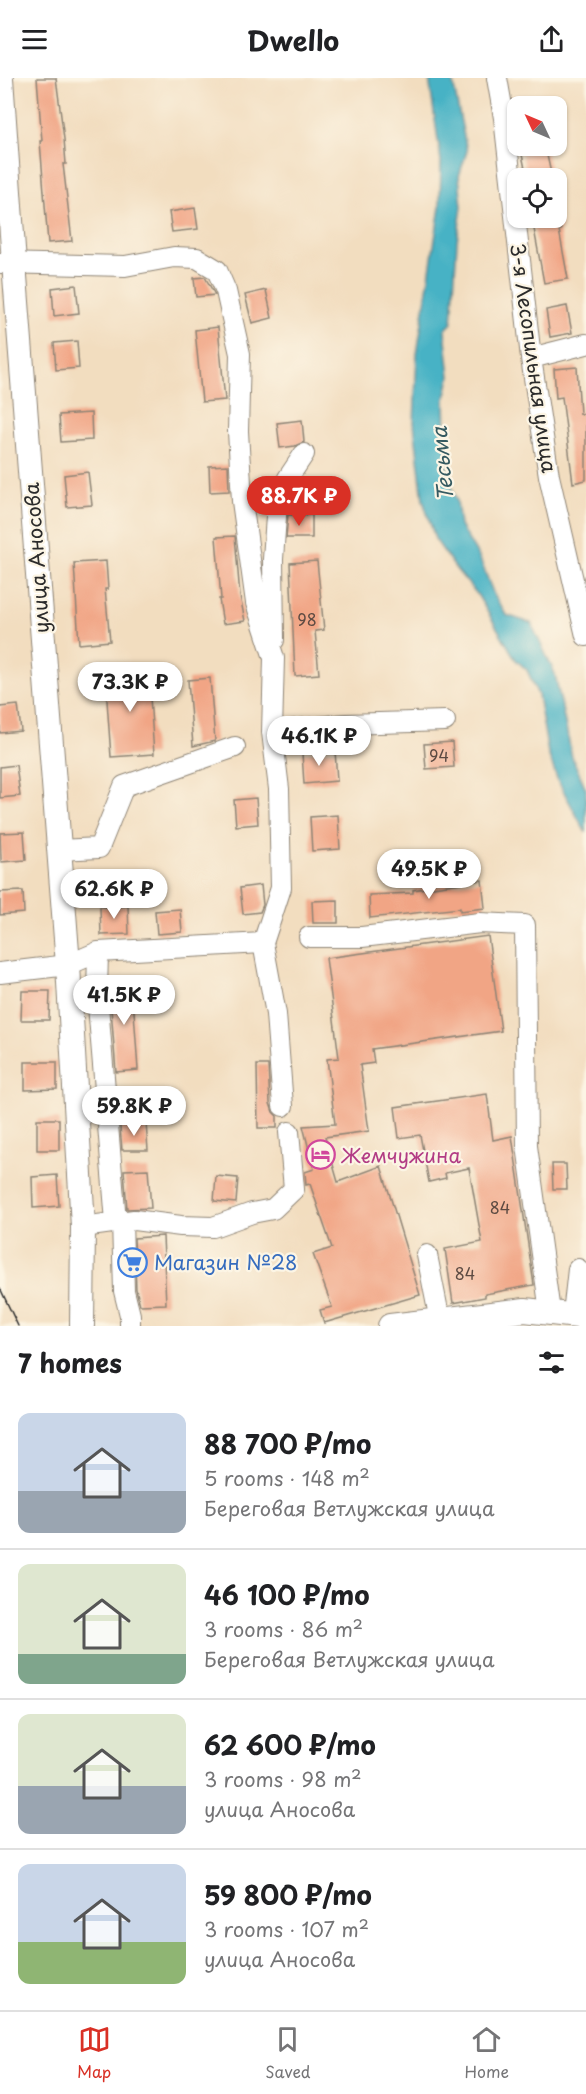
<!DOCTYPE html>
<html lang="en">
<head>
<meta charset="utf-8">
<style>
  body { margin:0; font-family:"Playpen Sans",sans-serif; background:#f2f2f2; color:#202124; height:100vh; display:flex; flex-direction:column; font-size:22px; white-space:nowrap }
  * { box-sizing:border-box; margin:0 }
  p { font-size:20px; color:#757577 }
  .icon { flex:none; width:33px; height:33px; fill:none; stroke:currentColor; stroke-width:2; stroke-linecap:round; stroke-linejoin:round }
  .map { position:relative; height:1248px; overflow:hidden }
  .panel { display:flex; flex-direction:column; background:#fff; flex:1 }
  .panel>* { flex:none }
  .needle { width:39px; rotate:314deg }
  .tools { position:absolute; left:507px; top:18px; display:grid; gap:12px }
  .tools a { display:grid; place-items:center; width:60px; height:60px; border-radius:12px; background:#fff; box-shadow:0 2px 4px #0004; font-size:30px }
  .price { position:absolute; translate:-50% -51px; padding:0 14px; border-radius:21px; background:#fff; color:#222; font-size:20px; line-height:39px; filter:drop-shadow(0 2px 3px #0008) }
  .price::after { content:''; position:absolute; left:50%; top:36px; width:18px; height:14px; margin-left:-9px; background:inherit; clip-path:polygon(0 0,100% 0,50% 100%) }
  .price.selected { background:#d93025; color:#fff }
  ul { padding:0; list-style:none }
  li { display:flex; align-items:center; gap:18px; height:150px; padding:0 18px }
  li+li { border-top:2px solid #e0e0e0 }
  li span { display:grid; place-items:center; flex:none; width:168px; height:120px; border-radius:12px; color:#555 }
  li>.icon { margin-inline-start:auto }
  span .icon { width:72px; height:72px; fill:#fffc; stroke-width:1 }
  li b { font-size:26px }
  h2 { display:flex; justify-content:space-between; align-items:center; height:72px; padding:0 18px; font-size:26px }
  header { display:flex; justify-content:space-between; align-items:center; height:78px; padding:0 18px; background:#fff; font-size:27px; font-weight:700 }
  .tabs { display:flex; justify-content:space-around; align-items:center; height:84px; border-top:2px solid #e0e0e0; background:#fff; font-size:16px; color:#757577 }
  .tabs a { display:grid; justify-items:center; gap:3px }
  .tabs .selected { color:#d93025 }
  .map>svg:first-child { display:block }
</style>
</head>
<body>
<header><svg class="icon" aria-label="menu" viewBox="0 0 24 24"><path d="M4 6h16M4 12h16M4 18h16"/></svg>Dwello<svg class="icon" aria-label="share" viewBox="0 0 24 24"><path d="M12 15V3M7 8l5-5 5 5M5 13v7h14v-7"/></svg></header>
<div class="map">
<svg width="586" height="1248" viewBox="0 0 586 1248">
  <rect width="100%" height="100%" fill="#fcf5e5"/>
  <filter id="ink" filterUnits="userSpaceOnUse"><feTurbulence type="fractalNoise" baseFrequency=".0167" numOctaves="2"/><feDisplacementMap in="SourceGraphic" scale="12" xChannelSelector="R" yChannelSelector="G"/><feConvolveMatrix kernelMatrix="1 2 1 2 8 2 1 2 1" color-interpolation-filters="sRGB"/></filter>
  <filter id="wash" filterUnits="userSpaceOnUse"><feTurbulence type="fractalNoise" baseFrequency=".008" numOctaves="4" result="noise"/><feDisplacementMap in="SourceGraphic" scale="24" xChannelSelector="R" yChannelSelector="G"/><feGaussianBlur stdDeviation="1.35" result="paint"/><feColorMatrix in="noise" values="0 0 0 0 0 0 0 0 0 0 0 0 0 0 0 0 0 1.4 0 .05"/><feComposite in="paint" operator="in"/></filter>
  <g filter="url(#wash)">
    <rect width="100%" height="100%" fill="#f2ddbf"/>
    <path fill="#47b2c5" stroke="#396e78" stroke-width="1.5" d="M429 0H452L467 73 459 98 462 129 457 163 452 245 445 252 450 299 445 321 447 398 457 423 460 448 480 481 494 517 506 537 531 545 555 596 572 679 586 711V755L558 703 548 675 538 617 527 592 516 582 477 516 456 491 435 461 423 422 414 346 417 276 440 129 441 83Z"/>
    <g id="blocks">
      <path fill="#f1a585" d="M37 0H56L64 61 66 86H63L72 163 48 165 40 63H42Z
        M545 68 552 100H527L521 72Z
        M195 130 198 151 172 154 169 134Z
        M532 140H559L561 152H559L568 201 544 205Z
        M205 199 215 217 196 219 194 200Z
        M76 207 79 235 54 238 52 210Z
        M266 212 272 240 252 245 245 217Z
        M567 228 572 255 550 259 546 232Z
        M218 249 225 322 202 324 195 252Z
        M77 263 79 290 56 292 54 265Z
        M577 289 580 336 586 335V402L573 405 562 319 556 320 554 291Z
        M91 335 92 362 61 364 59 337Z
        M302 342 304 364 295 368 280 370 277 345Z
        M228 387 229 413 210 414 209 388Z
        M88 394 92 427 67 429 64 397Z
        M288 437H312V460H286Z
        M235 458 240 518 245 543 223 546 219 521H221L216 459Z
        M106 483 108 511H105L110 563 79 566 74 485Z
        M317 483 324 552 315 553 319 596 295 598 290 485Z
        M148 591 154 676 111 679 105 594Z
        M210 600 215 663 193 668 188 602Z
        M18 627 21 653 0 655V629Z
        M452 664 454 689 426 691 424 666Z
        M335 672 337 703 304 706 302 675Z
        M16 687 20 718 0 720V689Z
        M256 720 258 746 236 748 234 722Z
        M338 737 340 771 312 773 310 739Z
        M24 754 26 782 1 784 0 755Z
        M482 802 485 830 460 833V830L370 840 369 817 413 815V812Z
        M261 807 263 827 260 834 243 836 240 810Z
        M23 813 24 835 0 837V814Z
        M338 822V845H313L312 823Z
        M128 828 129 856 101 857 100 829Z
        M180 831 182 854 157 856 155 833Z
        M488 858 501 953 372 971 374 985 360 987 369 1053 325 1059 338 1104 381 1088 420 1217 324 1245 320 1232 332 1229 313 1176 332 1170 310 1106 306 1107 305 1094 314 1091 303 1048 335 1046 327 981 339 980 326 880Z
        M132 904 138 992 116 994 109 905Z
        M22 913H50L49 942H21Z
        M25 984H57V1011L25 1012Z
        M257 987H268L270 1025 273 1034 277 1038V1050H258Z
        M487 1016 493 1062 512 1058 534 1207 485 1216V1219L453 1225 445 1171 482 1164 469 1090 445 1095 446 1100 429 1104 420 1057 399 1060 395 1029Z
        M37 1041H59V1072H37Z
        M146 1045 148 1072H122L120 1048Z
        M552 1086H566L567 1111H553Z
        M148 1091 151 1130 127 1131 124 1092Z
        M57 1097 59 1128 33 1130 32 1099Z
        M216 1098 238 1100 236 1125 214 1123Z
        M163 1158 166 1226 140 1227 136 1211 134 1160Z"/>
    </g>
  </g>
  <g filter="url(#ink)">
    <use href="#blocks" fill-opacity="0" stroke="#8e8475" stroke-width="1.5"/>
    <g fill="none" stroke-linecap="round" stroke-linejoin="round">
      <defs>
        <path id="minor" d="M497 0 504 40 531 280 549 398 586 558
          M0 185 125 188 174 179 197 180 217 192 226 213 240 276 238 353 242 423 256 525 274 580 272 654 279 711 281 810 263 865 276 936 283 1028
          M531 280 586 266
          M274 562 273 481 277 424 288 400 304 376
          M272 654 346 646 445 643
          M59 772 99 770 124 708 235 669
          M309 859H362L480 845 525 847 527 1068 550 1234
          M98 874 97 915 116 1144
          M0 895 68 887 98 874 263 865
          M122 1143 124 1213 130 1237V1248
          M83 1149 134 1142 181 1148 213 1149 252 1135 273 1131 294 1111 289 1054
          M427 1177 441 1248
          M573 1236 578 1191"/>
        <path id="major" d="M1 0 14 185 68 887 83 1149 82 1248
          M390 1248 525 1232 586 1239"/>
      </defs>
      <use href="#minor" stroke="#8e8475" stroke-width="22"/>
      <use href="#major" stroke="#8e8475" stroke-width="26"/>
      <use href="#minor" stroke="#fff" stroke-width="20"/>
      <use href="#major" stroke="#fff" stroke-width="24"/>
      <path stroke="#2b2b2b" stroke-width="1.5" d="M0 1210 18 1248"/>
    </g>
  </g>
  <defs>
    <symbol id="hotel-ring" viewBox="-11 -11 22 22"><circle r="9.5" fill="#fcf5e5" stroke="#d1479c" stroke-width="1.5"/><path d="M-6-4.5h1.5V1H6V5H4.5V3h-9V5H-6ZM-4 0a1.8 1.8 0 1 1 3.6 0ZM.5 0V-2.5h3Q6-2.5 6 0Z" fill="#d1479c"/></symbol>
    <symbol id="supermarket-ring" viewBox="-11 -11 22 22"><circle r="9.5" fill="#fcf5e5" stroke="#3f7fe0" stroke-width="1.5"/><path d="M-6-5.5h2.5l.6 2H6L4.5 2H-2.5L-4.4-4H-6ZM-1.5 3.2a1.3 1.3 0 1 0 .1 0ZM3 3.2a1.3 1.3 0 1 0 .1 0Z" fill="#3f7fe0"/></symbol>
  </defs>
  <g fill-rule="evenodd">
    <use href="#hotel-ring" x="304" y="1060" width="33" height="33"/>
    <use href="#supermarket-ring" x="116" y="1168" width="33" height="33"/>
  </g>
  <g text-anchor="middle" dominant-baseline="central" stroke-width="4.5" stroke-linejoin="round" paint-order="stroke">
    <g font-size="16" fill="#5c4a42">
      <text x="307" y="541">98</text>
      <text x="439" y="677">94</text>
      <text x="500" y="1129">84</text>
      <text x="465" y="1195">84</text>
    </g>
    <g font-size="20" fill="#2b2b2b" stroke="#fcf5e5">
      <text transform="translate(534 280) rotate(82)">3-я Лесопильная улица</text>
      <text transform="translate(36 480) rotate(-94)">улица Аносова</text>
    </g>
    <g font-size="20" fill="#b23c85" stroke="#fcf5e5" text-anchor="start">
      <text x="341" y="1077">Жемчужина</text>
    </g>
    <g font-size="20" fill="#366cbe" stroke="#fcf5e5" text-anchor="start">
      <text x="154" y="1184">Магазин №28</text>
    </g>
    <g font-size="21" font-style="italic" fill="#355a61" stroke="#fcf5e5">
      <text transform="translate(441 386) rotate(-95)">Тесьма</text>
    </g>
  </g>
</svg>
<div class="tools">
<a><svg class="needle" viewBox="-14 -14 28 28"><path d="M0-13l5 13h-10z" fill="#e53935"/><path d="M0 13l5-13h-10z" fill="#757577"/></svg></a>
<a><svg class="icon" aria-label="locate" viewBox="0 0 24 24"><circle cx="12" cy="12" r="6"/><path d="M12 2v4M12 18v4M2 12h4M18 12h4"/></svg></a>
</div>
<b class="price selected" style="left:299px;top:449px">88.7K ₽</b>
<b class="price" style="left:130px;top:635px">73.3K ₽</b>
<b class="price" style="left:319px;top:689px">46.1K ₽</b>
<b class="price" style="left:429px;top:822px">49.5K ₽</b>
<b class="price" style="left:114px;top:842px">62.6K ₽</b>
<b class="price" style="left:124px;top:948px">41.5K ₽</b>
<b class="price" style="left:134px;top:1059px">59.8K ₽</b>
</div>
<section class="panel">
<h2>7 homes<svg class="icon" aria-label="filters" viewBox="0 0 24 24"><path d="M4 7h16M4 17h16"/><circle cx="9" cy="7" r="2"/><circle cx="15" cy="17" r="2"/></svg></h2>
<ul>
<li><span style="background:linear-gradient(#c9d6e8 65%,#9aa5b1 0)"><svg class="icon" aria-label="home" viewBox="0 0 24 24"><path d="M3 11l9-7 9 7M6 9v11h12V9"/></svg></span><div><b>88 700 ₽/mo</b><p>5 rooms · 148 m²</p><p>Береговая Ветлужская улица</p></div></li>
<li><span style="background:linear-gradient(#dfe7d0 75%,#7fa58c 0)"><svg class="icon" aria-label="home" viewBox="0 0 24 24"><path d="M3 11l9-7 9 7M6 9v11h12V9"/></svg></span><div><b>46 100 ₽/mo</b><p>3 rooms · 86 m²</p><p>Береговая Ветлужская улица</p></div></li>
<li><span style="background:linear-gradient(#dfe7d0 60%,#9aa5b1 0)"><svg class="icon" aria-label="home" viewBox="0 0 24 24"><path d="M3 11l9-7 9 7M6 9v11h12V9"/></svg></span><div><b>62 600 ₽/mo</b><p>3 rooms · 98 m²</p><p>улица Аносова</p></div></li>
<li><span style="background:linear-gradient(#c9d6e8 65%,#8fb573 0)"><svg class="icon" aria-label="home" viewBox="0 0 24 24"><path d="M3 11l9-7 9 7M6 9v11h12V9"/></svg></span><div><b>59 800 ₽/mo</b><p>3 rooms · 107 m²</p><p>улица Аносова</p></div></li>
</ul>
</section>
<nav class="tabs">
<a class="selected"><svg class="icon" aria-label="map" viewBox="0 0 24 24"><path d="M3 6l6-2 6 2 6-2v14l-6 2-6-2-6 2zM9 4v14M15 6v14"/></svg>Map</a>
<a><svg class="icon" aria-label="saved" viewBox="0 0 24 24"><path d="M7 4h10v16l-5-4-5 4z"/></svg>Saved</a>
<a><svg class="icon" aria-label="home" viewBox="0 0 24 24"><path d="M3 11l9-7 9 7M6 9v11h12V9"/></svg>Home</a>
</nav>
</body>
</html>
